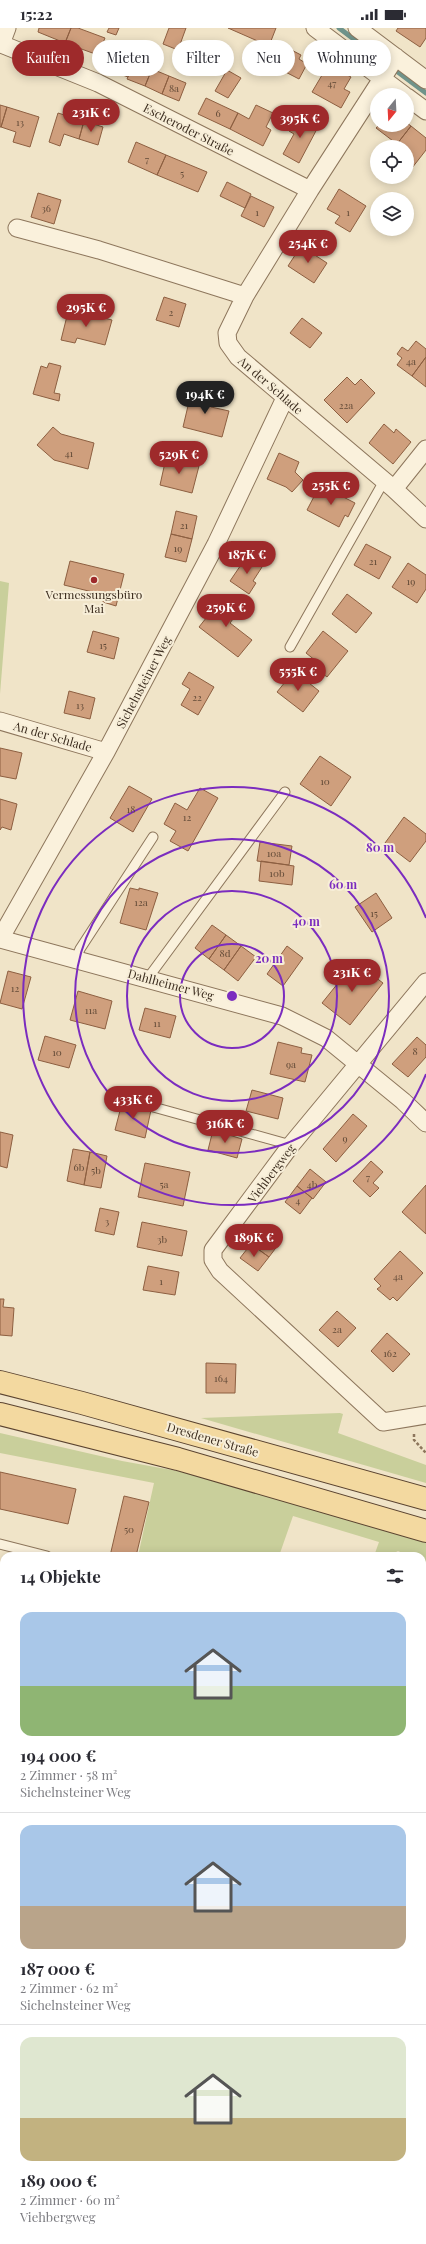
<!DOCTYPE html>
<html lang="de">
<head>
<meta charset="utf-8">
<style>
  body { margin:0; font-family:"Playfair Display",serif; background:#f7f7f7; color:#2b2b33; height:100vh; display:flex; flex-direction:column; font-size:15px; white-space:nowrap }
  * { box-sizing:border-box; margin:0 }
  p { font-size:13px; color:#7c7c81 }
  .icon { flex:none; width:22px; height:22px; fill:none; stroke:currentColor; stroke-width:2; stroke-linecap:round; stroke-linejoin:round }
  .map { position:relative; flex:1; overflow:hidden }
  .side { position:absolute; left:0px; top:1524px; width:426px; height:692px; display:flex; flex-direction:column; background:#fff; border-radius:12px 12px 0 0; box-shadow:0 2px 10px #0003 }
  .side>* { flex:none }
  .hud { position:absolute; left:12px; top:12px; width:402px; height:36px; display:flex; gap:8px }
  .needle { width:26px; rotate:198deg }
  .controls { position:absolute; left:370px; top:60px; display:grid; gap:8px }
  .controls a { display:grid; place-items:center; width:44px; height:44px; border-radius:50%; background:#fff; box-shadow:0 2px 10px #0003; font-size:20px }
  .price { position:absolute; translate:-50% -34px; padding:0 9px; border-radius:14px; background:#9e2a2b; color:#fff; font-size:13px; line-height:26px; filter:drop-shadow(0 1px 2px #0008) }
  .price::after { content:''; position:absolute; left:50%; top:24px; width:12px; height:9px; margin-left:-6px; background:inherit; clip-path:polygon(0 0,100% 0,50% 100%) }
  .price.selected { background:#222; color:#fff }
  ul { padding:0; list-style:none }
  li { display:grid; align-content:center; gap:8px; height:212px; padding:0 20px }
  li+li { border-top:1px solid #e1e1e2 }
  li span { display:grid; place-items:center; height:124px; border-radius:12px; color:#555 }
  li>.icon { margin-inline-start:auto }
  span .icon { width:72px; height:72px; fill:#fffc; stroke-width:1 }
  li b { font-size:17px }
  h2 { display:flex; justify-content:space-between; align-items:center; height:48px; padding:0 20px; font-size:17px }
  .tag { padding:0 14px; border-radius:18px; background:#fff; box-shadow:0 2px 10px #0003; font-size:14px; line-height:36px }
  .tag.selected { background:#9e2a2b; color:#fff }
  .status { display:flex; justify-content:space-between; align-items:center; height:28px; padding:0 20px; background:#fff; direction:ltr }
  .status svg { height:11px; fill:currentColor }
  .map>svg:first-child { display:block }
</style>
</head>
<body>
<div class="status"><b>15:22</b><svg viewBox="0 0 49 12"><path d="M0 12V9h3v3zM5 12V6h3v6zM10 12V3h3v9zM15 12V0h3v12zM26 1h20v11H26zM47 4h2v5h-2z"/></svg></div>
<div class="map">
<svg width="426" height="2216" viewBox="0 0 426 2216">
  <rect width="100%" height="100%" fill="#f0e4c8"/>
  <path fill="#c9cf9b" d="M0 553 9 555 0 666Z
    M340 1385 343 1386 338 1405 426 1437V1455L201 1390Z
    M0 1405 122 1433 183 1444 426 1515V1536L422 1534V1528H409L398 1523 388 1528H374L379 1514 293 1488 279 1528H138L154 1455 0 1425Z
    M0 1701 4 1702V2131L0 2126Z"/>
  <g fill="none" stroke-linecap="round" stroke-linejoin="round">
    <path stroke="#6f938a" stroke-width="5" d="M339 0 426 65"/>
  </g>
  <path fill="#cf9f7d" stroke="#8d5f41" d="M39 0H71L65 15 38 4Z
    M71 0H78L105 10 98 27 65 15Z
    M109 0H119L116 7 107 4Z
    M169 0H186L178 22 163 16Z
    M228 0H276L269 18Z
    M398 0H426V10L420 19 396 3Z
    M123 17 139 23 128 49 112 43Z
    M282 17 301 27 299 31 307 36 299 51 272 37Z
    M190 24 206 31 201 44 185 38Z
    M134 34 152 41 145 58 127 51Z
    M328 37 351 49 344 61 350 64 341 80 312 64Z
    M152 41 169 48 162 66 145 58Z
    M227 42 241 50 228 70 215 63Z
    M169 48 186 55 179 73 162 66Z
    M206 70 238 85 230 101 198 86Z
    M0 77 7 79 1 99H0Z
    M256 77 273 85 266 99 271 102 263 118 230 101 238 85 249 91Z
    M7 79 39 89 30 119 13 114 16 104 1 99Z
    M58 85 84 93 79 111 64 106 60 118 49 114Z
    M296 88 318 99 299 135 283 126 294 106 289 103Z
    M84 93 103 99 98 117 79 111Z
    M407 95 411 98 397 116 376 100 379 97H407Z
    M411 98 426 110V122L412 140 407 136V119H401L397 116Z
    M136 114 166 127 157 147 128 134Z
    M166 127 207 144 198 164 157 147Z
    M227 154 251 166 245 180 220 168Z
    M339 161 366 178 350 204 335 195 340 188 327 181Z
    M38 165 61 172 54 196 31 189Z
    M251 168 274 179 264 199 241 188Z
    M301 218 327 235 314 255 288 238Z
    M164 269 186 276 179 299 156 292Z
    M68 284 82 287 83 285 112 292 105 317 77 310 75 315 61 312Z
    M302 290 322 305 310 320 290 305Z
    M416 313 426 321V329L412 348 397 337 402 330 397 326 402 319 408 323Z
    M426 329V359L412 348Z
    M49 335 61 338 54 365 60 366 59 373 33 366 41 338 47 340Z
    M347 349 355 357 361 351 375 365 347 395 324 372Z
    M192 361 214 366 211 379 229 383 222 409 183 399Z
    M384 396 394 405 396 401 411 414 393 436 369 415Z
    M53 399 61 406 94 415 88 441 54 432 37 417Z
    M279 425 299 434 295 444 303 452 292 464 286 459 267 451Z
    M166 430 199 438 192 465 160 457Z
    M320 457 355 475 348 489 345 487 339 499 307 482Z
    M176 483 197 488 192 511 171 506Z
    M171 506 192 511 186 534 165 529Z
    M366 516 391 529 379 551 354 537Z
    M247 528 262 539 253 553 256 555 249 566 230 553Z
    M70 533 124 546 116 578 103 574 105 567 64 557Z
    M408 535 426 547V561L417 575 392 559Z
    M347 566 372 585 356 605 332 586Z
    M222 570 239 583 230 595 252 612 238 629 199 599Z
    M93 603 119 610 114 631 87 624Z
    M323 603 348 623 327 649 312 637 316 633 306 625Z
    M294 643 319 663 303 684 277 664Z
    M189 644 214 659 198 687 181 677 190 661 182 656Z
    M69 663 95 670 90 691 64 685Z
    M0 720 22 725 16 751 0 748Z
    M320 728 351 749 331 778 300 756Z
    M129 758 152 771 133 804 110 790Z
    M200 760 218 770 188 823 170 813 176 803 164 796 175 775 187 782Z
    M0 771 17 776 11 802 2 799 0 802Z
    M404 789 426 806V813L410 834 385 815Z
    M260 814 292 818 289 837 257 833Z
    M261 833 294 838 292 857 259 853Z
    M130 860 139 862V860L158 865 146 902 120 895Z
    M376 865 392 890 372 904 355 879Z
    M212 897 226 907 209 931 195 920Z
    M226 907 241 918 224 942 209 931Z
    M241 918 256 929 238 953 224 942Z
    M287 918 303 930 283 958 267 946Z
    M355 934 383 955 350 997 322 975Z
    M8 943 31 949 22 981 0 975Z
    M78 963 112 973 105 1001 70 992Z
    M145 980 176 988 170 1010 139 1002Z
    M45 1008 76 1017 69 1040 38 1032Z
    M417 1009 426 1017V1029L408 1049 392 1036Z
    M278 1014 302 1020 301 1025 312 1027 305 1054 270 1046Z
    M252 1062 283 1070 278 1091 246 1083Z
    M122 1075 151 1082 145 1110 115 1102Z
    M353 1086 367 1098 336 1134 323 1121Z
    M213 1102 242 1111 237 1130 208 1122Z
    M0 1104 13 1107 7 1140 0 1138Z
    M73 1121 90 1124 84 1157 67 1153Z
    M90 1124 107 1128 101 1160 84 1157Z
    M371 1133 383 1144 373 1155 379 1160 370 1169 353 1153Z
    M145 1135 190 1144 183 1178 138 1169Z
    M310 1141 326 1154 313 1171 297 1158Z
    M426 1157V1206L402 1184Z
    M297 1158 312 1170 300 1186 285 1174Z
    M100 1180 119 1184 114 1207 95 1203Z
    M142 1194 187 1203 182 1228 137 1219Z
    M263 1200 281 1213 269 1229 251 1216Z
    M251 1216 269 1229 258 1243 240 1230Z
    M400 1223 423 1245 397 1273 393 1269 390 1272 377 1261 381 1258 374 1251Z
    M148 1238 179 1244 175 1267 143 1262Z
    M0 1271H4L3 1279 14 1280 12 1308 0 1307Z
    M337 1283 356 1300 338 1319 319 1302Z
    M387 1305 410 1326 393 1344 371 1323Z
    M206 1335 236 1336 235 1365H206Z
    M0 1444 76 1461 68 1496 0 1481Z
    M124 1468 149 1474 136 1528H110Z
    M0 1561 4 1562V1601H0Z
    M422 1852 426 1854V1863L422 1872Z
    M426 1962V1982L422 1980V1971Z
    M422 1988 426 1990V2033L422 2031Z
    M422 2186 426 2188V2216H406L399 2213 422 2212Z
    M136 2212H165L163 2216H138L135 2214Z
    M232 2212H269L267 2216H230Z"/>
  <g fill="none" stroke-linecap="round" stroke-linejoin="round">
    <defs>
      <path id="lane" d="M290 619 384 453
        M76 931 80 921 153 809
        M148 950 285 764
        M146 1077 291 1117
        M0 1516 47 1528
        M0 1615 4 1616
        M0 1690 4 1691"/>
      <path id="street" d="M7 0 1 16 98 55 310 162
        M315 0 404 67
        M357 0 426 52
        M396 29 310 162 245 268 227 305 228 315 238 329 394 461 426 491
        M407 69 426 83
        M17 200 99 222 245 268
        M394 461 426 421
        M0 693 106 724
        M0 911 106 724 216 516 285 370
        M0 911 282 988 326 1010 403 1073 426 1095
        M426 954 291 1117 213 1222V1232L220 1243 383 1394 426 1387
        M422 1824 426 1826
        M422 1925 426 1916
        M0 2186 4 2180
        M354 2212 364 2216"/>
      <path id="primary" d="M0 1354 82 1375 426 1471
        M0 1386 178 1431 426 1503"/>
    </defs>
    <use href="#lane" stroke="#8d765c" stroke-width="11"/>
    <use href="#street" stroke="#8d765c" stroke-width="19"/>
    <use href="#primary" stroke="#5b4430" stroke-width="24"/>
    <path stroke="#8d765c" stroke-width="2.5" stroke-dasharray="3 2" stroke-linecap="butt" d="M414 1406V1412L426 1425
      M422 1539 426 1541
      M422 1762 426 1759
      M0 1875 4 1866
      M0 1924 4 1934
      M0 2085 4 2076
      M0 2143 4 2148
      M115 2212 118 2216
      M102 2216 103 2212
      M199 2216 201 2212"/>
    <use href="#lane" stroke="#faf1dc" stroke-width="9"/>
    <use href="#street" stroke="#faf1dc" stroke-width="17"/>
    <use href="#primary" stroke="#f3d9a0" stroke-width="22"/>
  </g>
  <g fill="none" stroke="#7b2cbf" stroke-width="2">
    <circle cx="232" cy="968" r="52"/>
    <circle cx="232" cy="968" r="105"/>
    <circle cx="232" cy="968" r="157"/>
    <path d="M426 1046A209 209 0 1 1 426 890"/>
  </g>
  <circle fill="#9e2a2b" stroke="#f7eed8" stroke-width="1.5" cx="94" cy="552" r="4"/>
  <g text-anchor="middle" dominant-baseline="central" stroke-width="4" stroke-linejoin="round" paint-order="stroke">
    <g font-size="10" fill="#624a37">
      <text x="332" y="55">47</text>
      <text x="174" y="60">8a</text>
      <text x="218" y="85">6</text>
      <text x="20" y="94">13</text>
      <text x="147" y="131">7</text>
      <text x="182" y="145">5</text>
      <text x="46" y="180">36</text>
      <text x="257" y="184">1</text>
      <text x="348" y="184">1</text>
      <text x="171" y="284">2</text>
      <text x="411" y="333">4a</text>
      <text x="346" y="377">22a</text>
      <text x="69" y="425">41</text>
      <text x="184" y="497">21</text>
      <text x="178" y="520">19</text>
      <text x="373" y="533">21</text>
      <text x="411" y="553">19</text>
      <text x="103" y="617">15</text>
      <text x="197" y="669">22</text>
      <text x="80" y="677">13</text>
      <text x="325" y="753">10</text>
      <text x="131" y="781">18</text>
      <text x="187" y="789">12</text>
      <text x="274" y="825">10a</text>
      <text x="277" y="845">10b</text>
      <text x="141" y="874">12a</text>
      <text x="374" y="885">15</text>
      <text x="225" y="925">8d</text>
      <text x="15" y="960">12</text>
      <text x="91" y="982">11a</text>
      <text x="157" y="995">11</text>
      <text x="415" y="1023">8</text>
      <text x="57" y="1024">10</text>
      <text x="291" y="1036">9a</text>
      <text x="345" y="1110">9</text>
      <text x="79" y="1139">6b</text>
      <text x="96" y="1142">5b</text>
      <text x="368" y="1149">7</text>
      <text x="164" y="1156">5a</text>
      <text x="312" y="1156">4b</text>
      <text x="298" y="1172">4</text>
      <text x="107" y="1193">3</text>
      <text x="162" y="1211">3b</text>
      <text x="398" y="1248">4a</text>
      <text x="161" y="1253">1</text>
      <text x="337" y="1301">2a</text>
      <text x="390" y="1325">162</text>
      <text x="221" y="1350">164</text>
      <text x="129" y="1501">50</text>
    </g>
    <g font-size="12" fill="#3d2e20" stroke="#f7eed8">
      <text transform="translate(189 101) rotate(27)">Escheroder Straße</text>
      <text transform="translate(271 357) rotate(41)">An der Schlade</text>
      <text transform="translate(143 654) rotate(-62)">Sichelnsteiner Weg</text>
      <text transform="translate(53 708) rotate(16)">An der Schlade</text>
      <text transform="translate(171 956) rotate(15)">Dahlheimer Weg</text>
      <text transform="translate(271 1145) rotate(-53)">Viehbergweg</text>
      <text transform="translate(213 1411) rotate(16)">Dresdener Straße</text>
    </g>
    <g font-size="12" fill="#3d2e20" stroke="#f7eed8">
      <text x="94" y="566">Vermessungsbüro<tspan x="94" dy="14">Mai</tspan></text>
    </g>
  </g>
  <circle cx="232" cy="968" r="6" fill="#7b2cbf" stroke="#f7eed8" stroke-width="2"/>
  <g font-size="12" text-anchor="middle" font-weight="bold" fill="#7b2cbf" stroke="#f7eed8" stroke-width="4" stroke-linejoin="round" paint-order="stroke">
    <text x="380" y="824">80 m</text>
    <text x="343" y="861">60 m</text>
    <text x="306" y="898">40 m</text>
    <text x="269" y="935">20 m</text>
  </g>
</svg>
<div class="controls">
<a><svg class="needle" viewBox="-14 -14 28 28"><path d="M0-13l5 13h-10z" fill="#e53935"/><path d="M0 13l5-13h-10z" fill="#7c7c81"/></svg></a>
<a><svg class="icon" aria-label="locate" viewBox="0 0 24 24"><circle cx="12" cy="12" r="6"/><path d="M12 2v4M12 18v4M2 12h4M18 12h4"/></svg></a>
<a><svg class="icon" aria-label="layers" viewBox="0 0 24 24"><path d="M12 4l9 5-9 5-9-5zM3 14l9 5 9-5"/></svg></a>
</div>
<b class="price" style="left:91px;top:105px">231K €</b>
<b class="price" style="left:300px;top:111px">395K €</b>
<b class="price" style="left:308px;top:236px">254K €</b>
<b class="price" style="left:86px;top:300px">295K €</b>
<b class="price selected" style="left:205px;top:387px">194K €</b>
<b class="price" style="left:179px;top:447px">529K €</b>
<b class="price" style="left:331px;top:478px">255K €</b>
<b class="price" style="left:247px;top:547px">187K €</b>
<b class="price" style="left:226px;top:600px">259K €</b>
<b class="price" style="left:298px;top:664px">555K €</b>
<b class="price" style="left:352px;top:965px">231K €</b>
<b class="price" style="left:133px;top:1092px">433K €</b>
<b class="price" style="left:225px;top:1116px">316K €</b>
<b class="price" style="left:254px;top:1230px">189K €</b>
<div class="hud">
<a class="tag selected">Kaufen</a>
<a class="tag">Mieten</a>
<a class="tag">Filter</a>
<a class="tag">Neu</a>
<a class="tag">Wohnung</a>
</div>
<section class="side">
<h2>14 Objekte<svg class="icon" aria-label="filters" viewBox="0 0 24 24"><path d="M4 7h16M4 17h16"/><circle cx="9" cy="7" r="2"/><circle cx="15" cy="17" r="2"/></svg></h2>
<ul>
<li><span style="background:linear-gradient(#a9c7e8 60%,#8fb573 0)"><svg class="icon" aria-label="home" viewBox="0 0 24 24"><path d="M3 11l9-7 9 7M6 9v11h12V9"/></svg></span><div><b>194 000 €</b><p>2 Zimmer · 58 m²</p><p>Sichelnsteiner Weg</p></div></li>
<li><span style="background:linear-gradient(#a9c7e8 65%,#b9a48a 0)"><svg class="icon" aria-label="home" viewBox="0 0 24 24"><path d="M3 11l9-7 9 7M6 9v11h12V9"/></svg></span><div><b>187 000 €</b><p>2 Zimmer · 62 m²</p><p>Sichelnsteiner Weg</p></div></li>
<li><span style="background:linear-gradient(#dfe7d0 65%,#c2b280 0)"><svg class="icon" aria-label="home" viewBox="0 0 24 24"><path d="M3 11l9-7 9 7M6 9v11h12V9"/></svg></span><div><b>189 000 €</b><p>2 Zimmer · 60 m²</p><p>Viehbergweg</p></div></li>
</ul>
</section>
</div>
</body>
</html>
